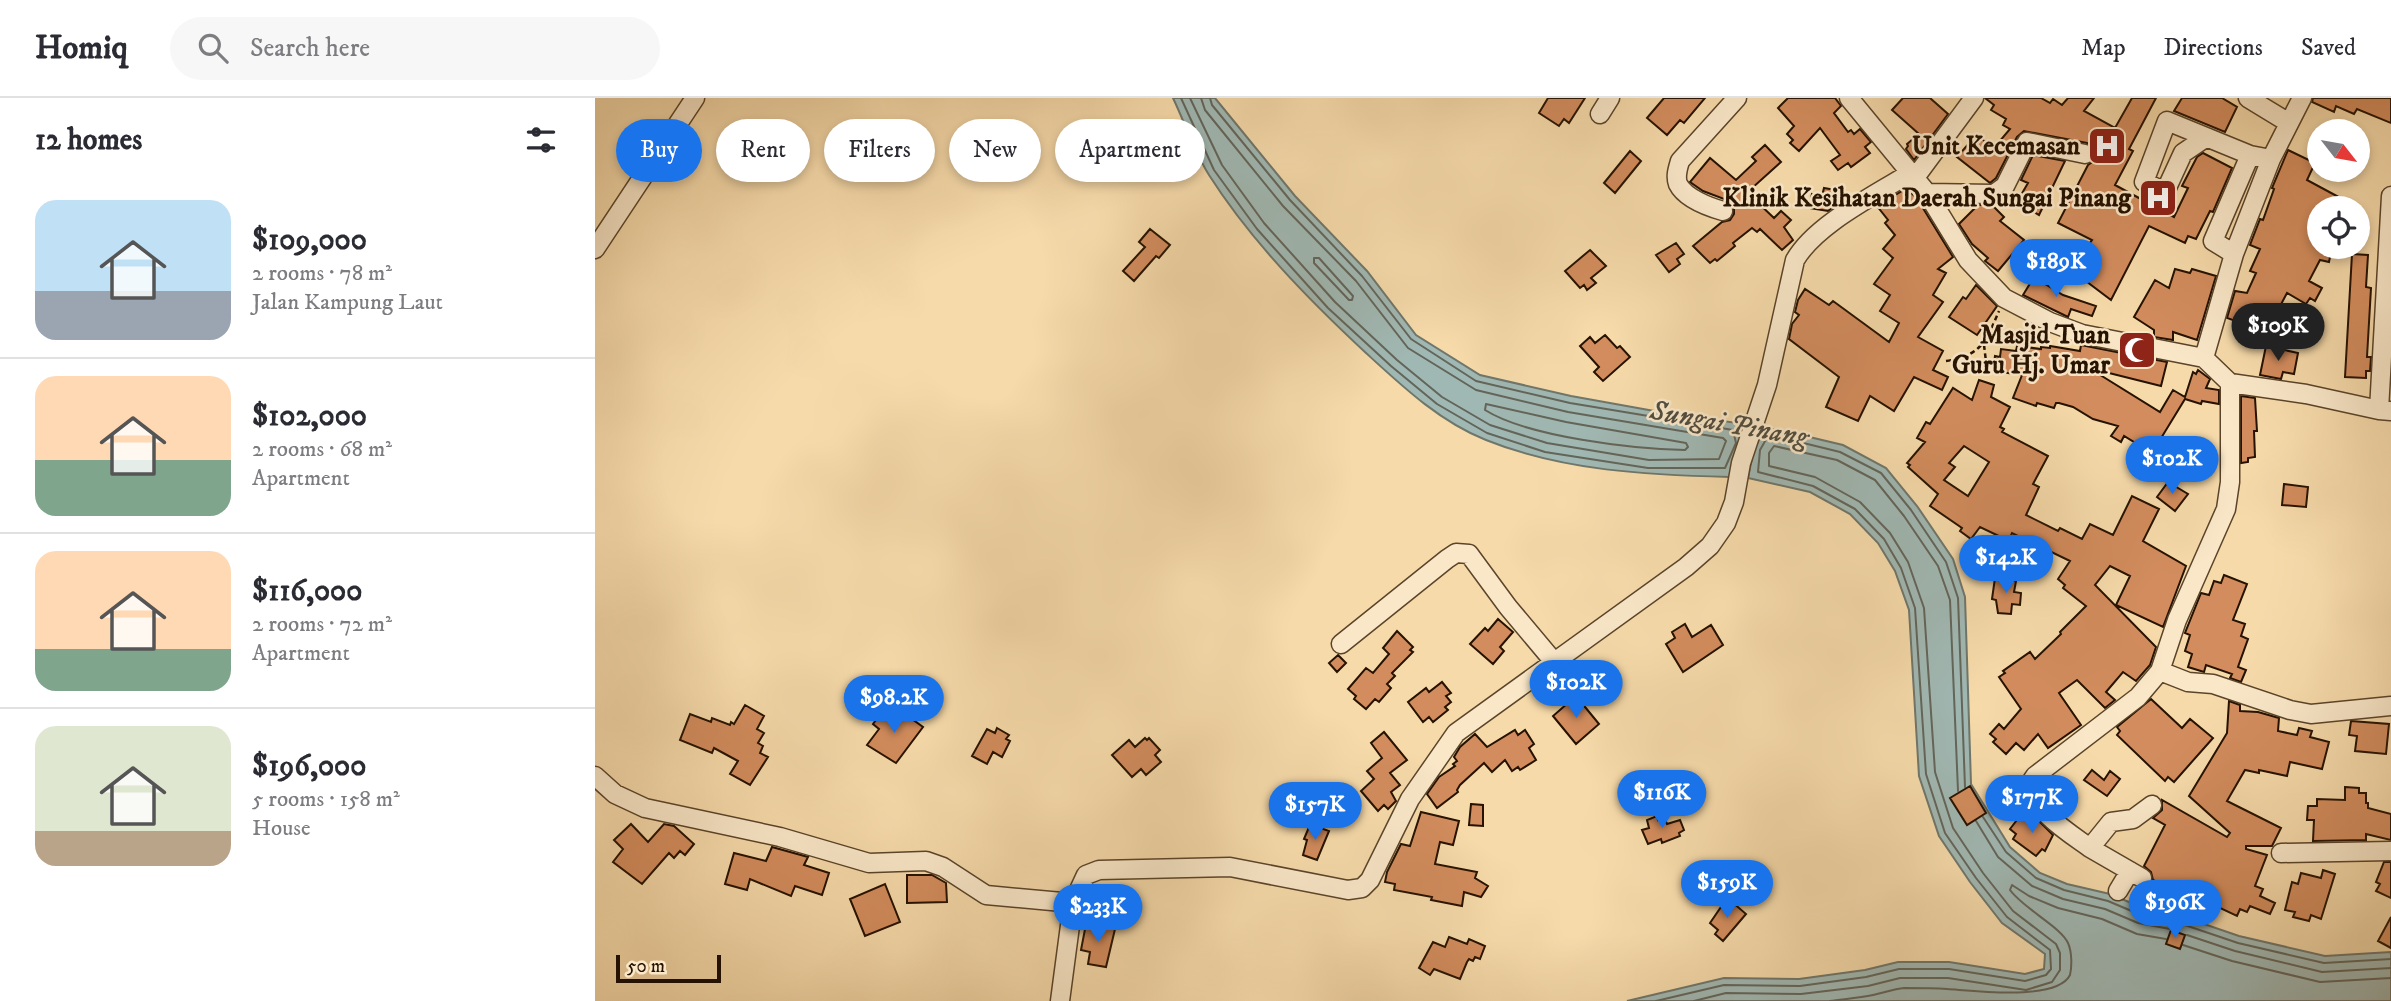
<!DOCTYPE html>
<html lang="en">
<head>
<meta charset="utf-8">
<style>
  body { margin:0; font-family:"IM FELL DW Pica",serif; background:#f7f7f7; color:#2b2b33; height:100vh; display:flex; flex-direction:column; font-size:26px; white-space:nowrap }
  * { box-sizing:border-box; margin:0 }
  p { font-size:23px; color:#7c7c81 }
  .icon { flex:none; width:38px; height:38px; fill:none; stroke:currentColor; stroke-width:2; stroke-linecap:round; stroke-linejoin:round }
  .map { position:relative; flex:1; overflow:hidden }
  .drawer { display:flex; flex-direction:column; background:#fff; width:595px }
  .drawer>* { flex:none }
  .guide { position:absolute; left:21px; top:21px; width:665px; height:63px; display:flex; gap:14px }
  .needle { width:46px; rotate:121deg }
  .fabs { position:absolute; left:1712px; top:21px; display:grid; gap:14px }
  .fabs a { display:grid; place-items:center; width:63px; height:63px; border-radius:50%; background:#fff; box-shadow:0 4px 10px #0003; font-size:35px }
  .scale { position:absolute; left:21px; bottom:18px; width:105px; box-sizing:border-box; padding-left:7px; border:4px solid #261200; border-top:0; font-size:19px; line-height:24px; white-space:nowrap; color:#261200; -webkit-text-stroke:5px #f9e7c8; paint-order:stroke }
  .price { position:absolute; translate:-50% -60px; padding:0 16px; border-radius:24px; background:#1a73e8; color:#fff; font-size:23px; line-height:46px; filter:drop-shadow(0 2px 4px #0008) }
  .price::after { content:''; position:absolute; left:50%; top:42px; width:21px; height:16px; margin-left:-10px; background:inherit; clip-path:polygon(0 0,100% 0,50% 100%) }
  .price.on { background:#222; color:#fff }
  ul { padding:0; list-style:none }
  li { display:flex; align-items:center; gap:21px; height:175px; padding:0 35px }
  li+li { border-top:2px solid #e1e1e2 }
  li span { display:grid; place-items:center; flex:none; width:196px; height:140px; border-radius:21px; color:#555 }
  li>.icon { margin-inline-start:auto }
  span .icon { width:84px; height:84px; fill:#fffc; stroke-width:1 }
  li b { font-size:30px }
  h2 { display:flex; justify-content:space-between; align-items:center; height:84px; padding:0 35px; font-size:30px }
  .tag { padding:0 24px; border-radius:32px; background:#fff; box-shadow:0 4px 10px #0003; font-size:24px; line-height:63px }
  .tag.on { background:#1a73e8; color:#fff }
  header { display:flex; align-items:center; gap:42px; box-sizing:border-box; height:98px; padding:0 35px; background:#fff; border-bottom:2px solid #e1e1e2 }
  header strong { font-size:33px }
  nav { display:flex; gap:38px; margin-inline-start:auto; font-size:24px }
  .search { width:490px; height:63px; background:#f7f7f7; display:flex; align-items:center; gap:18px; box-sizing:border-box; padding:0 24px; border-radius:38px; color:#7c7c81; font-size:26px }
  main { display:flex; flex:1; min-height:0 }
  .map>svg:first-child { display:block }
</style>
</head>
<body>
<header>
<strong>Homiq</strong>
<div class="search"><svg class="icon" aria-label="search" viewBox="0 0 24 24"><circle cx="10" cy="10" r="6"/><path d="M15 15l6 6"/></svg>Search here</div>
<nav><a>Map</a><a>Directions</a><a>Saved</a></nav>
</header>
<main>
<section class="drawer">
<h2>12 homes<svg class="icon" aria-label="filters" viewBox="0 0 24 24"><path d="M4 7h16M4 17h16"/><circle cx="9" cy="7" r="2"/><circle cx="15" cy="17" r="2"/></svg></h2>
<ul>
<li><span style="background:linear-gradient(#bfe0f5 65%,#9aa5b1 0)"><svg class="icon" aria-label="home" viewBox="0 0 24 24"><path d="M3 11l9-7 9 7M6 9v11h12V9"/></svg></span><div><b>$109,000</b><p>2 rooms · 78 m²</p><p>Jalan Kampung Laut</p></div></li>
<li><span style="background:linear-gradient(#ffd9b3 60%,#7fa58c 0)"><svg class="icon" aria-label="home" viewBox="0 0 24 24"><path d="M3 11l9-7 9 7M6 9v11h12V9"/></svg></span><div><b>$102,000</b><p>2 rooms · 68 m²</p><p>Apartment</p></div></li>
<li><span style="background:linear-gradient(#ffd9b3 70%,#7fa58c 0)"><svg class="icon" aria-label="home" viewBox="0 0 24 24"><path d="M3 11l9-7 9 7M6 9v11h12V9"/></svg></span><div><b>$116,000</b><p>2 rooms · 72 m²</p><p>Apartment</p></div></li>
<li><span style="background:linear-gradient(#dfe7d0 75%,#b9a48a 0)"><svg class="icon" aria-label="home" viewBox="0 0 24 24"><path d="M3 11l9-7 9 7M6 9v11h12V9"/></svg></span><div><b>$196,000</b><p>5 rooms · 158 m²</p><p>House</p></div></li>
</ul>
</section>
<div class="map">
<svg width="1796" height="903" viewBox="0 0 1796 903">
  <rect width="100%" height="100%" fill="#f6daaa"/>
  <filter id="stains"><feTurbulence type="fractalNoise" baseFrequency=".00286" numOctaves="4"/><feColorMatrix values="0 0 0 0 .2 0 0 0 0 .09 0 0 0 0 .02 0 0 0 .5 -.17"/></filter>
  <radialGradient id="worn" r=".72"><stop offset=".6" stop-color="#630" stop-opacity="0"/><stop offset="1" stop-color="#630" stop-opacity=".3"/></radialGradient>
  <path fill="#a0b8b3" stroke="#6f766b" stroke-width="2" d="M578 0H620L700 98 772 173 821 237 885 277 976 298 1076 316 1150 326 1146 340 1163 344 1166 330 1185 332 1248 347 1291 370 1322 408 1358 461 1370 499 1376 686 1415 749 1445 775 1472 786 1515 796 1548 810 1574 814 1644 838 1730 858 1796 854V903H1032L1129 880 1204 881 1270 872 1303 864H1354L1430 876 1449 871 1450 856 1407 825 1375 784 1344 738 1324 678 1314 512 1300 473 1283 445 1255 416 1215 394 1153 380 1158 355 1135 379C1053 377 968 373 891 342 845 324 807 288 771 255 714 202 656 143 614 77 599 53 590 25 578 0Z"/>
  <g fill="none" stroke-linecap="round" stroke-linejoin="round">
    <path stroke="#63655a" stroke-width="2" d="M586 0 619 72 662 131 733 210 796 268 842 306 892 335 950 354 1053 370H1130L1141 345 1138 332 975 305 881 283 816 241 767 178 695 102 617 7 615 0
      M595 0 627 67 669 125 740 204 802 262 847 299 895 327 952 345 1054 362 1124 361 1131 343 1128 340 973 314 881 292 813 250 761 183 688 108 610 12 606 0
      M719 160H724L758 198 757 202H754L719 165Z
      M891 306 971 324 1091 345 1093 349 1090 352C1039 351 933 339 890 312Z
      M1388 719 1411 754 1441 780 1469 792 1513 803 1546 817 1572 821 1643 845 1729 865 1796 861
      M1381 723 1403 759 1437 788 1468 801 1510 811 1543 825 1575 831
      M1592 837 1640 853 1727 874 1796 870
      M1588 847 1637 863 1725 884 1796 880
      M1061 903 1129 887 1205 888 1271 879 1304 871H1354L1430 883 1451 877 1456 871 1455 852 1412 819 1381 780 1350 735 1331 676 1320 510 1306 470 1289 441 1260 411 1218 388 1163 374 1165 352 1173 338 1184 339 1245 354 1286 375 1316 412 1351 464 1363 500 1370 689
      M1099 903 1131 895 1206 896 1273 888 1305 880H1353L1431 892 1457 884 1465 872V855L1461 846 1418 813 1388 775 1358 730 1340 674 1329 510 1313 464 1295 435 1265 404 1220 379 1174 368V355L1179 348 1242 362 1280 382 1309 418 1343 468 1355 502 1363 693
      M1235 903C1249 901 1264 900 1278 897 1288 895 1299 891 1309 890 1323 890 1338 890 1352 891 1382 893 1462 903 1475 877 1477 868 1477 854 1473 845 1466 829 1429 811 1415 792L1417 787 1434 798 1463 810 1507 821 1542 836 1571 841"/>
  </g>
  <path fill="#d28c5d" stroke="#261200" stroke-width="2" fill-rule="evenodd" d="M953 0H990L974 25 969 21 964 28 944 15Z
    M1069 0H1110L1089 25 1085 22 1072 37 1052 20Z
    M1193 0H1240L1246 8 1239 15 1253 34 1256 32 1259 36 1265 31 1276 44 1270 49 1275 55 1256 69 1253 65 1243 72 1236 63 1245 57 1225 30 1204 53 1195 45 1198 42 1192 36 1199 28 1183 10Z
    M1308 0H1335L1353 16 1319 62 1311 51 1313 48 1312 46 1324 36 1297 12Z
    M1390 0H1446L1455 5 1458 1 1467 7 1473 0H1499L1489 13 1520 30 1537 0H1561L1534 51 1538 53 1520 87 1579 119 1593 90 1587 88 1602 59 1608 55 1637 70 1618 114 1615 113 1601 141 1593 138 1590 145 1554 128 1516 202 1475 171 1497 142 1463 125 1493 67 1499 63 1501 52 1492 45 1429 33 1422 39 1401 80 1395 85 1362 59 1381 37 1399 50 1415 31 1408 27 1411 21 1396 12 1399 7Z
    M1587 0H1627L1642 9 1630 34 1579 13Z
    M1718 0H1796V25L1762 11 1759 16 1741 8 1739 14 1717 4Z
    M1170 47 1186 64 1156 91 1162 97 1159 101 1179 120 1186 113 1196 122 1189 129 1198 142 1187 152 1165 131 1162 134 1157 130 1138 145 1140 148 1122 163 1120 161 1115 165 1098 148 1127 124 1135 122 1139 116V110L1132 102 1108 93 1095 84 1115 60 1141 82 1161 63 1157 59Z
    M1693 52 1720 65 1712 82 1764 110H1724V149H1737L1734 164 1725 162 1714 183 1727 190 1720 203 1715 200 1711 206 1692 195 1682 214 1668 207 1660 230 1632 220 1640 193 1652 195 1661 175 1655 173 1665 151 1655 147 1665 121 1668 122 1679 91 1677 90Z
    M1035 53 1046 63 1020 95 1009 85Z
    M1438 57 1470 63 1444 117 1422 104 1433 85 1426 82Z
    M1229 90 1241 92 1239 101 1245 102 1244 105 1233 113 1214 110 1217 96 1227 98Z
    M1312 90 1323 102 1358 159 1343 171 1351 175 1338 197 1348 204 1323 239 1348 253 1338 272 1353 279 1347 292 1319 279 1299 313 1275 298 1263 323 1231 309 1244 279 1194 241 1197 226 1204 217 1200 214 1203 202 1210 191 1234 207 1238 203 1294 244 1304 225 1285 213 1295 197 1279 186 1298 160 1288 151 1300 137 1290 125 1293 122 1282 108Z
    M1383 107H1397L1409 119 1405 123 1429 142 1403 173 1390 163 1393 160 1377 146 1364 126Z
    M555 131 575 147 564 160 561 158 539 183 528 173 550 149 544 144Z
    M1081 145 1089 156 1082 161 1085 166 1074 174 1061 157Z
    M995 152 1011 168 996 180 1001 185 992 192 989 187 985 190 970 173Z
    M1757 156 1773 157 1771 189 1776 190 1772 259H1776L1775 273H1771V280L1750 279Z
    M1580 171 1595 175 1597 171 1621 178 1602 242 1578 234V242L1559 239V232L1539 219 1560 182 1574 190Z
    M1439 179 1468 197 1501 208 1497 218 1476 211 1473 219 1428 197Z
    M1381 187 1402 208 1382 237 1354 219 1368 199 1371 201Z
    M1010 237 1022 250 1025 248 1035 259 1008 283 999 274 1004 269 985 248 995 239 1000 245Z
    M1486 247 1572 264 1566 288 1494 270 1565 314 1578 292 1590 299 1598 274 1601 276 1603 272 1615 281 1611 290 1624 292V306L1607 303 1606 306 1590 301 1557 355 1529 338 1526 344 1516 338 1523 328 1498 321 1478 309 1464 305H1461L1459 310 1442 305 1441 308 1418 300 1427 277 1398 273 1400 258 1405 259 1406 251 1421 253 1422 248 1446 251V249L1455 250V248L1485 253Z
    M1671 248 1703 255 1699 276 1688 274 1686 281 1665 277Z
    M1384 282 1399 287 1396 299 1415 309 1405 329 1409 331 1407 334 1453 358 1438 386 1444 389 1431 417 1463 433 1465 430 1487 441 1495 426 1518 437 1537 398 1564 411 1548 443 1591 468 1568 529 1521 507 1535 478 1515 468 1500 487 1561 549 1555 567 1541 583 1528 574 1511 594 1520 602 1510 610 1482 582 1464 595 1486 627 1453 650 1443 636 1429 652 1421 645 1411 656 1398 644 1401 641 1395 636 1404 626 1409 631 1426 611 1404 579 1410 575 1408 573 1435 554 1440 561 1466 536 1465 534 1491 508 1468 490 1470 487 1463 481 1475 463 1417 435 1415 440 1412 439 1410 441 1385 429 1376 441 1365 433 1367 430 1335 408 1343 396 1313 369 1315 367 1312 365 1330 344 1322 340 1331 324 1335 326 1358 290 1377 302ZM1369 348 1394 364 1373 398 1349 382 1360 369 1354 365Z
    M1646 298 1660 300 1662 333H1659L1660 359 1653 360V364L1646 365Z
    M1573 384 1593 396 1580 413 1562 399Z
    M1689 386 1713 389 1711 409 1687 407Z
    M1629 477 1652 486 1638 522 1650 526 1646 538 1653 541 1643 569 1651 572 1646 584 1635 580 1637 576 1611 567 1609 574 1593 569 1597 556 1590 553 1595 537 1590 535 1606 495 1614 497 1619 483 1626 485Z
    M1400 480 1421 483 1419 494 1426 495 1425 507 1417 506 1416 516 1403 515 1401 502 1397 501Z
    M903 521 918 534 905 549 909 553 898 566 875 546 890 530 893 533Z
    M1090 526 1097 539 1116 527 1128 547 1088 574 1071 546 1080 540 1077 534Z
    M802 533 818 549 815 552 818 554 797 575 800 578 792 586 796 590 784 604 780 601 771 611 759 601 761 598 753 591 771 570 778 575 794 556 788 550Z
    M743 557 751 565 742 574 734 565Z
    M847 584 856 595 851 598 856 604 850 609 853 612 838 624 834 619 828 624 813 604 831 590 834 594Z
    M981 598 1004 626 981 646 958 618Z
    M1556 601 1587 630 1595 621 1618 640 1579 684 1573 679 1570 683 1522 637 1525 633 1522 629Z
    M1634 603 1645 607V613L1663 614 1684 620 1683 633 1702 637 1704 630 1717 633 1715 639 1734 644 1727 671 1695 664 1692 678 1664 672V675L1650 672 1632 703 1686 730 1677 748H1651V751L1672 757 1660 788 1668 791 1665 798 1680 805 1675 816 1655 808 1652 814 1645 811 1642 818 1587 792 1585 796 1558 782 1556 774 1549 768 1570 727 1558 720 1567 712V702L1632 739 1635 735 1594 698 1632 635Z
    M150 607 169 618 162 631 169 635 163 645 168 648 165 655 173 659 155 687 135 676 143 663 119 650 117 655 85 642 95 616 116 624 117 620 135 627 136 624 139 626Z
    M290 610 306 622 310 616 328 629 301 665 272 647 284 631 278 626Z
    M1756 623 1794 626 1791 656 1760 653 1762 638 1754 637Z
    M402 630 414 637 411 641 415 643 407 659 398 654 392 666 377 658 392 631 400 635Z
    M920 632 923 637 930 632 939 646 934 650 941 662 925 672 923 669 917 673 910 662 897 674 889 665 865 687 862 692 863 694 842 710 832 696 844 679 860 668 858 666 862 663 859 659 865 649 880 636 892 649Z
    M789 634 812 662 795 675 805 687 796 694 801 703 793 711 789 707 783 713 766 693 779 681 772 673 787 660 776 645Z
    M550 640 552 642 554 640 565 652 560 657 566 664 551 677 546 671 537 679 517 657 534 642 540 649Z
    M1497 672 1509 682 1515 673 1525 681 1512 698 1489 682Z
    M1375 688 1391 715 1372 727 1355 700Z
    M1750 689 1764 690V695H1771V705H1773V710L1796 716V742L1771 736V742L1718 743 1719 722H1712L1713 708H1722V701L1750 702Z
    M876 706 888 707V728L874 727Z
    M826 714 864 723 858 747 845 744 840 766 882 774 880 780 893 788 886 799 869 794 867 808 836 802 837 799 799 792 800 786 790 784 792 774 806 746 815 748Z
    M1437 716 1458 737 1450 753 1447 751 1441 758 1418 741 1421 736 1415 731 1425 718 1432 723Z
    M1062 718 1063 722 1069 719 1072 726 1085 722 1089 732 1084 735 1085 738 1067 745 1066 741 1053 746 1047 732 1054 730 1052 722Z
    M36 726 53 744 69 726 79 728 99 746 90 757 85 753 79 760 74 755 47 786 18 764 28 751 19 742Z
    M717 727 734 733 722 762 708 757 712 742 709 741 714 729 716 730Z
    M177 749 213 759 209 767 234 775 227 797 200 788 196 798 155 781 152 792 130 786 139 755 171 763Z
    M1789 764H1796V800L1781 793 1785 786 1781 784Z
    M1728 772 1740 776 1726 821 1716 817 1714 823 1698 819 1700 814 1690 812 1697 784 1703 786 1706 775 1726 780Z
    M312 777H337L351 785 352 804 312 805Z
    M290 786 305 824 270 838 255 801Z
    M1136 803 1151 816 1128 843 1120 836 1123 832 1115 825 1126 809 1129 811Z
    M1796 819V850L1783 843Z
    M491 826 520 831 511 869 493 866 495 854 486 852Z
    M1576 832 1590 837 1585 851 1571 846Z
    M854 839 872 846 874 841 890 848 885 861 880 859 878 863 874 861 872 864 865 881 839 871 835 877 824 870 838 844 850 849Z"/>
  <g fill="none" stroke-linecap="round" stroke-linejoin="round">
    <defs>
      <path id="minor" d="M1254 0 1332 95 1373 162 1409 200 1455 224 1487 236 1609 260 1635 285 1711 296 1784 312 1796 313
        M1653 0 1694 25
        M1005 16 1015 0
        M1610 40 1588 55 1570 94 1549 84 1572 23 1655 57 1676 61
        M1319 81 1379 0
        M1332 95 1399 96 1410 88 1432 44 1490 56
        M1128 113C1114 109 1090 100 1083 86 1080 78 1083 70 1085 63L1142 0
        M0 151 100 0
        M1639 156 1618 143 1655 57
        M1609 260 1639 156 1676 61 1707 0
        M1784 312 1796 98
        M746 546 852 461 861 455 874 456 913 509 960 565
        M1565 573 1593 584 1618 586 1695 612 1716 616 1796 608
        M0 678 20 696 50 710 185 739 274 765 331 763 348 769 391 797 478 805
        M1557 707 1538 721 1516 724 1495 750C1473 734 1441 715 1434 687L1440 678 1543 599 1565 573 1582 522 1631 411 1635 384V285
        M1495 750 1547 780
        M1686 755 1796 753
        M1523 793 1535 773
        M465 903 478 805 491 777 504 772 635 769 753 792 767 790 775 782 815 701 861 635 1091 469 1115 448 1131 425 1139 404 1146 365 1172 287 1200 162C1221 126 1279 98 1315 75"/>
    </defs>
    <use href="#minor" stroke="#5a442a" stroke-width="21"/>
    <path stroke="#261200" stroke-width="2.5" stroke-dasharray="5 3.5" stroke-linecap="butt" d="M1389 247 1392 272
      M1351 263C1386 258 1391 243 1404 213"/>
    <use href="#minor" stroke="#f9e7c8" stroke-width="18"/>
  </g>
  <defs>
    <symbol id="hospital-square" viewBox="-11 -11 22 22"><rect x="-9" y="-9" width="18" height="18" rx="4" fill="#8f2418" stroke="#f9e7c8"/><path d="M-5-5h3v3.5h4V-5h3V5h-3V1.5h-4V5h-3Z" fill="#fff"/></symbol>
    <symbol id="mosque-square" viewBox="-11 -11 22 22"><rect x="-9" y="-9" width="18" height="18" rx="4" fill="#8f2418" stroke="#f9e7c8"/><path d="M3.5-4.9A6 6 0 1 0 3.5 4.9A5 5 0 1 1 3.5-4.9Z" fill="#fff"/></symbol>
  </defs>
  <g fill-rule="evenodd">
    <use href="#hospital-square" x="1490" y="26" width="44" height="44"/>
    <use href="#hospital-square" x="1541" y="78" width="44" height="44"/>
    <use href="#mosque-square" x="1520" y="230" width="44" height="44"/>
  </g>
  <g text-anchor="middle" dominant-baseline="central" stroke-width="5" stroke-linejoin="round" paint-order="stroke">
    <g font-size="26" font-weight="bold" fill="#261200" stroke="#f9e7c8" text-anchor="end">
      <text x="1485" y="48">Unit Kecemasan</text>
      <text x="1536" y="100">Klinik Kesihatan Daerah Sungai Pinang</text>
      <text x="1515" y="237">Masjid Tuan<tspan x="1515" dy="30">Guru Hj. Umar</tspan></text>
    </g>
    <g font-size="28" font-style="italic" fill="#514c3f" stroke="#f9e7c8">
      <text transform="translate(1134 326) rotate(10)">Sungai Pinang</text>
    </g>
  </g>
  <rect width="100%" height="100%" filter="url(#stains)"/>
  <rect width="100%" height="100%" fill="url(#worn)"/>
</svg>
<div class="fabs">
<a><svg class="needle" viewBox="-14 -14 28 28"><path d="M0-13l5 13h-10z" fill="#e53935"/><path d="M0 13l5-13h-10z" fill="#7c7c81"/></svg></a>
<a><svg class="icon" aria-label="locate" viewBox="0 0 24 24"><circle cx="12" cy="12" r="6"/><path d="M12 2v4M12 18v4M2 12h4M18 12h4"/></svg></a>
</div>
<div class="scale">50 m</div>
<b class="price" style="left:1461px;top:201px">$189K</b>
<b class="price on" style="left:1683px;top:265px">$109K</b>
<b class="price" style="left:1577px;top:398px">$102K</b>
<b class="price" style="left:1411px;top:497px">$142K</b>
<b class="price" style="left:981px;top:622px">$102K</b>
<b class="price" style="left:299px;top:637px">$98.2K</b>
<b class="price" style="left:1067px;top:732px">$116K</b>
<b class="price" style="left:1437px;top:737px">$177K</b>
<b class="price" style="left:720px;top:744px">$157K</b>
<b class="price" style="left:1132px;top:822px">$159K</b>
<b class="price" style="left:1580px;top:842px">$196K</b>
<b class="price" style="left:503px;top:846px">$233K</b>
<div class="guide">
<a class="tag on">Buy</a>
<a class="tag">Rent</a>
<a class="tag">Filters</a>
<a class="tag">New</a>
<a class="tag">Apartment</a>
</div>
</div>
</main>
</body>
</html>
